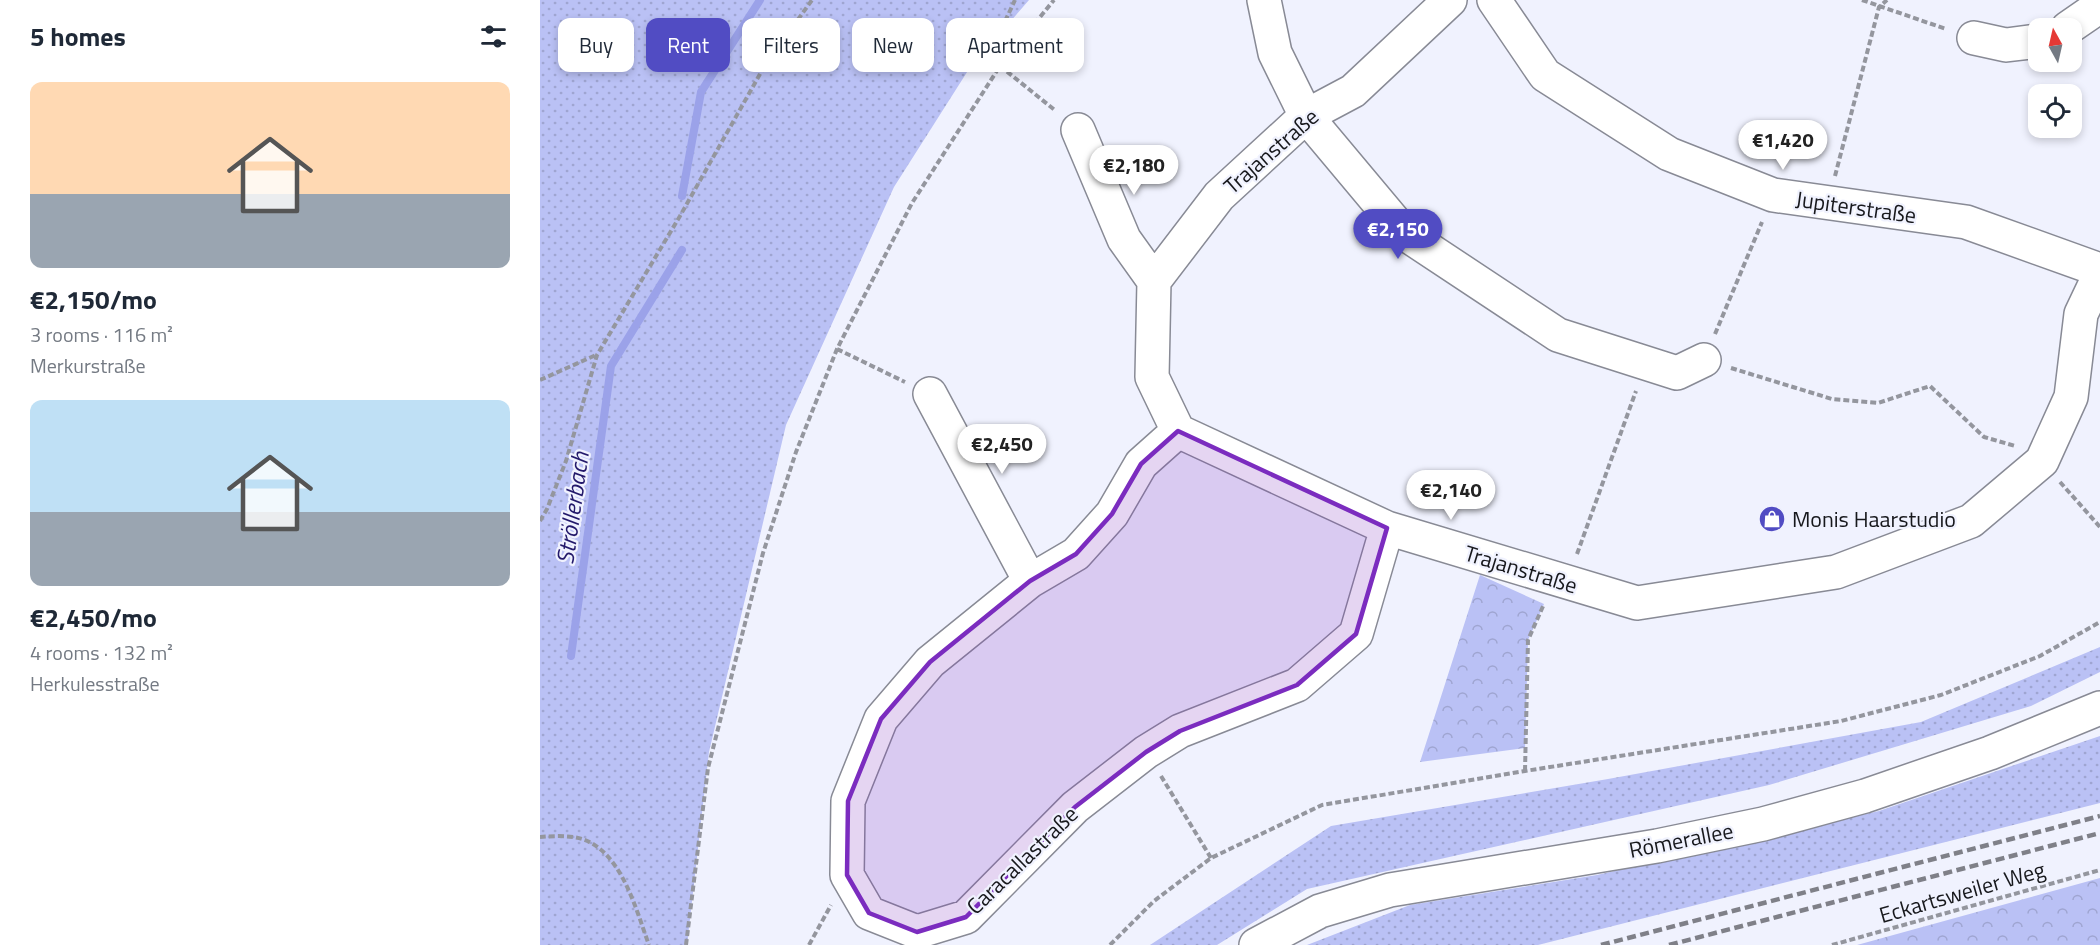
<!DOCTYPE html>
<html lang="en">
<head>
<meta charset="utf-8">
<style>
  body { margin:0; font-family:"Titillium Web",sans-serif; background:#f2f2f3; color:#1f2937; height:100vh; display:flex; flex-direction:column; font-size:22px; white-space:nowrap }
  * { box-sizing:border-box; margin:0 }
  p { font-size:20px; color:#747a83 }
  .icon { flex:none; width:33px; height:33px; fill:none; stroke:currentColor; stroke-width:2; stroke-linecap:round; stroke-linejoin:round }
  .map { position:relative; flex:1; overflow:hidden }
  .panel { display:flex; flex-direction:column; background:#fff; width:540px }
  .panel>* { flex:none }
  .banner { position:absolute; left:18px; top:18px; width:570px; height:54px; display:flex; gap:12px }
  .needle { width:39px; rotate:352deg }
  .buttons { position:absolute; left:1488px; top:18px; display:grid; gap:12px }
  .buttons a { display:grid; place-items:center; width:54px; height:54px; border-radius:12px; background:#fff; box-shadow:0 3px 9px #0003; font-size:30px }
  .price { position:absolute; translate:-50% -51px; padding:0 14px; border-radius:21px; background:#fff; color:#222; font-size:20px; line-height:39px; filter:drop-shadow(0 2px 3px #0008) }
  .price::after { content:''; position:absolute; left:50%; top:36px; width:18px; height:14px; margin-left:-9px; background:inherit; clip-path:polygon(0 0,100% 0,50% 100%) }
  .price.on { background:#514cc3; color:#fff }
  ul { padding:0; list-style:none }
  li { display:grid; align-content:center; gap:12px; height:318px; padding:0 30px }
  li span { display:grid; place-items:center; height:186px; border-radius:12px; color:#555 }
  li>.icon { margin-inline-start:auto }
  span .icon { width:108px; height:108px; fill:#fffc; stroke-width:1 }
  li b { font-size:26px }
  h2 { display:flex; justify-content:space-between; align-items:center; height:72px; padding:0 30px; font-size:26px }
  .chip { padding:0 21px; border-radius:12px; background:#fff; box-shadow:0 3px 9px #0003; font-size:21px; line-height:54px }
  .chip.on { background:#514cc3; color:#fff }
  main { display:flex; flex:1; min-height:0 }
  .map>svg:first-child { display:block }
</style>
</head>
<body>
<main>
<section class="panel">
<h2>5 homes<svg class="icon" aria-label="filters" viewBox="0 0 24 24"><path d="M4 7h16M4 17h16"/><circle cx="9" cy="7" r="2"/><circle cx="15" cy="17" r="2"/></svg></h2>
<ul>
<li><span style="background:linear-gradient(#ffd9b3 60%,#9aa5b1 0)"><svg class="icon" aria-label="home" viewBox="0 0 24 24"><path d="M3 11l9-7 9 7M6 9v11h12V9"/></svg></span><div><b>€2,150/mo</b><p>3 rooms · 116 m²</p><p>Merkurstraße</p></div></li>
<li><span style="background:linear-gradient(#bfe0f5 60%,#9aa5b1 0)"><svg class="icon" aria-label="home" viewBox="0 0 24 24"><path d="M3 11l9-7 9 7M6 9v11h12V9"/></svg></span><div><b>€2,450/mo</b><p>4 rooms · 132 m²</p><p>Herkulesstraße</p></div></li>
</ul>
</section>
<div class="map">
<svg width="1560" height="945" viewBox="0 0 1560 945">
  <defs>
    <pattern id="grass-dots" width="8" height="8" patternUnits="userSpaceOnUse" patternTransform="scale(1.5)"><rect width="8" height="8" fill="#bac1f5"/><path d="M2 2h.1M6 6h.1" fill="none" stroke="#9fa5d1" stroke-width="1.8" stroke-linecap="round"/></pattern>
    <pattern id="forest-crowns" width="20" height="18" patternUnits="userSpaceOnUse" patternTransform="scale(1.5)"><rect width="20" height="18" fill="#bac1f5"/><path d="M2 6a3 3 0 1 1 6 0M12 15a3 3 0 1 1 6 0" fill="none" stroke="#9fa5d1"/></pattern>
  </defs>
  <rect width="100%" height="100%" fill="#f0f2fe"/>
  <path fill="url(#grass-dots)" d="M0 0H489L429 69 354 187 246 425 169 752 147 945H0Z
    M1560 647V672L1491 706 1229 785 767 889 677 945H610L791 826 1068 779 1381 722Z
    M1560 736V803L998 945H767L870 905 1057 875 1339 811Z"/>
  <path fill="url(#forest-crowns)" d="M940 575 1004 604 988 640 985 748 880 762Z
    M1560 878V945H1317Z"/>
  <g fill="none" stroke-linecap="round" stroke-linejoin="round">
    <path stroke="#9ba2e9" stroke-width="8" d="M142 196 161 92 220 0
      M31 656 71 366 142 250"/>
    <defs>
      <path id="minor" d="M724 0 735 53 766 116 864 233 1018 335 1137 373 1164 360
        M910 0 813 91 766 116 679 196 614 281 612 377 638 431 847 528 1097 603 1296 572 1431 521 1502 461 1531 397 1541 314 1560 274
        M954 0 1005 75 1129 154 1233 195 1426 222 1560 270
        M1528 28 1560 6
        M1434 38 1466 45 1498 41
        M538 130 584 239 614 281
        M390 394 490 581
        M638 431 601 464 572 514 536 554 490 581 390 662 341 719 308 801 307 875 329 913 377 932 426 917 535 807 606 752 640 731 757 685 816 634 847 528
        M716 945 780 911 850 890 1117 846 1223 824 1325 796 1450 753 1560 708"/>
    </defs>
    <use href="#minor" stroke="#888a95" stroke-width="36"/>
    <path stroke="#94969e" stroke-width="4" stroke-dasharray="6 3" stroke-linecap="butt" d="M1322 0 1406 29
      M460 65V32L475 0
      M460 66 516 111
      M1295 176 1339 7 1347 0
      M1175 334 1222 222
      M297 349 365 382
      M1191 368 1292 399 1338 403 1390 386 1444 437 1475 446
      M0 380 56 355
      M1520 482 1560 527
      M0 521 7 509 26 461 57 355 140 216 224 67 272 0
      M1037 554 1096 391
      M985 771 988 640 1004 604
      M621 776 671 858
      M0 837C13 836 29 835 42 839 82 852 96 910 109 945
      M146 945 168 768 223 553 256 452 297 349 372 203 460 66 514 0
      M269 945 291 905
      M570 945 614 901 671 858 782 805 985 771 1301 721 1401 695 1500 656 1560 622
      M1292 945 1560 870"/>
    <use href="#minor" stroke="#fff" stroke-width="33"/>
    <path stroke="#7f8088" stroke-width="4.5" stroke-dasharray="9 4.5" stroke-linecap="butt" d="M1061 945 1560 816
      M1129 945 1560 833"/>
  </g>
  <path fill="#7b2cbf" fill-opacity="0.2" stroke="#7b2cbf" stroke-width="4.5" stroke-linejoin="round" d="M638 431 847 528 816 634 757 685 640 731 606 752 535 807 426 917 377 932 329 913 307 875 308 801 341 719 390 662 490 581 536 554 572 514 601 464Z"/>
  <defs>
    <symbol id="shop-disc" viewBox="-11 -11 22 22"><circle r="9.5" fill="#514cc3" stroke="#f0f2fe"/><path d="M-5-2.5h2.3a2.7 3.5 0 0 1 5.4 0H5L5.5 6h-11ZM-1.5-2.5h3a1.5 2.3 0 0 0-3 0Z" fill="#fff"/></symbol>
  </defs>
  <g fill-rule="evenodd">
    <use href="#shop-disc" x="1217" y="504" width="30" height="30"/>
  </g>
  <g text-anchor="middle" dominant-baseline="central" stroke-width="4.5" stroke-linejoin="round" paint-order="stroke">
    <g font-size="22" fill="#17181c" stroke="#f0f2fe">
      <text transform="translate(731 151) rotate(-41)">Trajanstraße</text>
      <text transform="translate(1316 207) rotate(8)">Jupiterstraße</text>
      <text transform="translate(981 569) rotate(17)">Trajanstraße</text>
      <text transform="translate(1141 840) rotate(-11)">Römerallee</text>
      <text transform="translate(482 860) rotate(-44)">Caracallastraße</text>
      <text transform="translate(1422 892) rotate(-16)">Eckartsweiler Weg</text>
    </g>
    <g font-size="22" fill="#17181c" stroke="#f0f2fe" text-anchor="start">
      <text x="1252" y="519">Monis Haarstudio</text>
    </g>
    <g font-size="24" font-style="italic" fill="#23196b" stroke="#f0f2fe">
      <text transform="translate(32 508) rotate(-82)">Ströllerbach</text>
    </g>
  </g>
</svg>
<div class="buttons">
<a><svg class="needle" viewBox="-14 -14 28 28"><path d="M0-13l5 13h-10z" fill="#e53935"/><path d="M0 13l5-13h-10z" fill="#747a83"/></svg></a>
<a><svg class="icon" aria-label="locate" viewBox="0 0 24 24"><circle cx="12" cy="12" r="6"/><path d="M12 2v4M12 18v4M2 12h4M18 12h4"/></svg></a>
</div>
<b class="price" style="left:1243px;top:171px">€1,420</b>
<b class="price" style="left:594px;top:196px">€2,180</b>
<b class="price on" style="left:858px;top:260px">€2,150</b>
<b class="price" style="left:462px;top:475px">€2,450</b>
<b class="price" style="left:911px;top:521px">€2,140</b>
<div class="banner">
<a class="chip">Buy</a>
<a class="chip on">Rent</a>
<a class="chip">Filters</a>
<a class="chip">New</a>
<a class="chip">Apartment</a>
</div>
</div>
</main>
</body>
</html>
